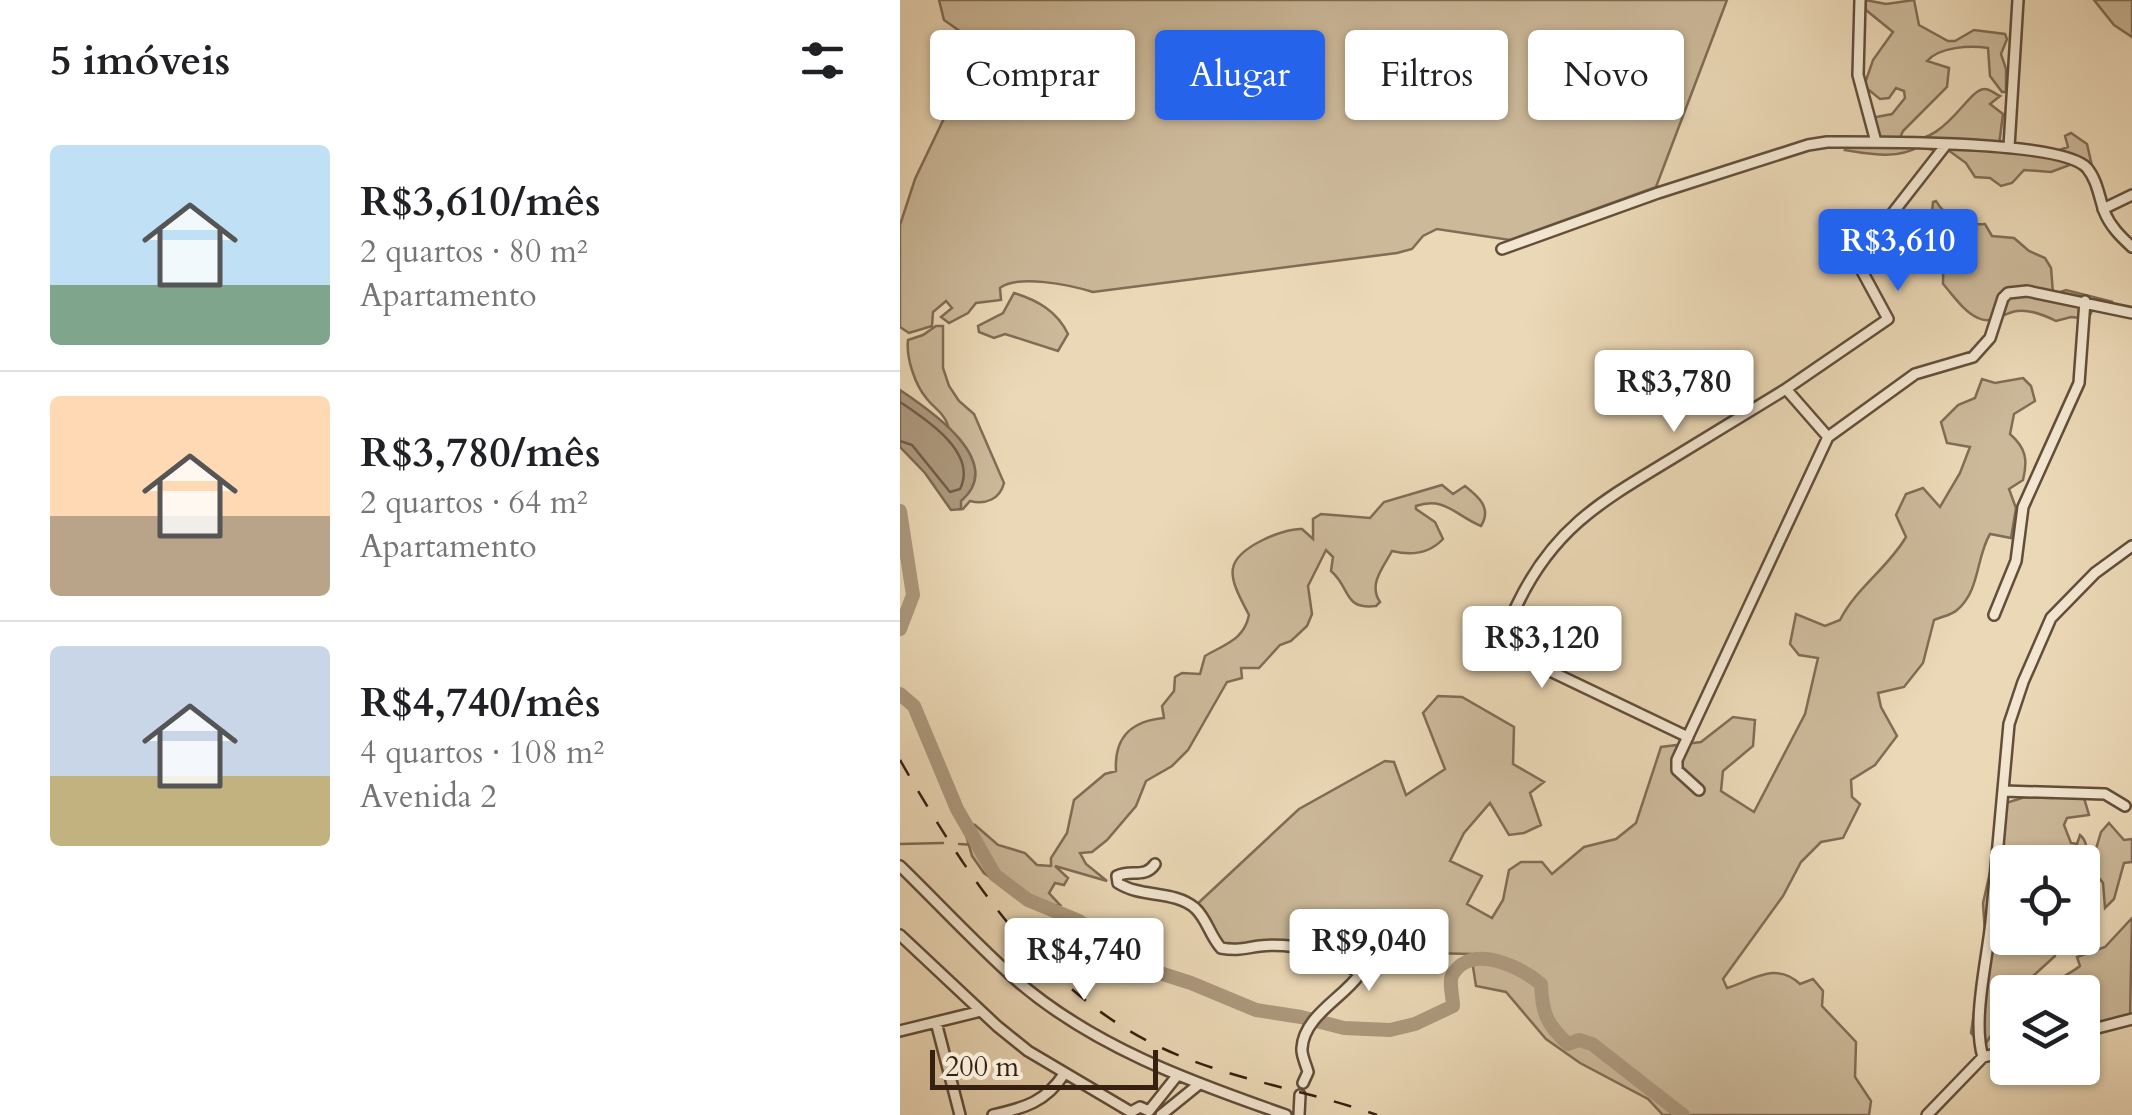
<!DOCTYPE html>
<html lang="pt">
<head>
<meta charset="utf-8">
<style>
  body { margin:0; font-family:Cardo,serif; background:#f2f2f2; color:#202124; height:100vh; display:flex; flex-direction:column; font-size:38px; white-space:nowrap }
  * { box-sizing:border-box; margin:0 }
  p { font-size:32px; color:#757577 }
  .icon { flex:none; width:55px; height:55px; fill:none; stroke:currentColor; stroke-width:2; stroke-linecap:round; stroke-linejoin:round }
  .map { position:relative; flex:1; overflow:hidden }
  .drawer { display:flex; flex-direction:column; background:#fff; width:900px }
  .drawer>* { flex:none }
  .banner { position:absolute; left:30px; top:30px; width:950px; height:90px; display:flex; gap:20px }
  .controls { position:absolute; left:1090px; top:845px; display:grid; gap:20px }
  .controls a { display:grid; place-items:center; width:110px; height:110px; border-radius:10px; background:#fff; box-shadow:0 2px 8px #0004; font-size:50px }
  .scale { position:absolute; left:30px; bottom:25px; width:228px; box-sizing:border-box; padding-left:10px; border:5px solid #362012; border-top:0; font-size:28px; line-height:35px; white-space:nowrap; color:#362012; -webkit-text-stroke:8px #f2e6d0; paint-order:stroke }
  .price { position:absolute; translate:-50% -85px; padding:0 22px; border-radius:10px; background:#fff; color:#222; font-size:32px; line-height:65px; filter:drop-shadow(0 2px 5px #0008) }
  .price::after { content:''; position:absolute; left:50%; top:60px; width:30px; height:22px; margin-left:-15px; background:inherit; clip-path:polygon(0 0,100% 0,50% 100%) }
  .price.current { background:#2563eb; color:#fff }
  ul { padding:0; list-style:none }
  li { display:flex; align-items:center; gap:30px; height:250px; padding:0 50px }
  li+li { border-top:2px solid #e0e0e0 }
  li span { display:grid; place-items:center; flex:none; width:280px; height:200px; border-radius:10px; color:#555 }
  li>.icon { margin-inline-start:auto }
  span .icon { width:120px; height:120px; fill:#fffc; stroke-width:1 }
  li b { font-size:42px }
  h2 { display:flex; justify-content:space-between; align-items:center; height:120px; padding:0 50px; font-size:42px }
  .pill { padding:0 35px; border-radius:10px; background:#fff; box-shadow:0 2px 8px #0004; font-size:35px; line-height:90px }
  .pill.current { background:#2563eb; color:#fff }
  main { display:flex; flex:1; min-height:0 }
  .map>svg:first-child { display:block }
</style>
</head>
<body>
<main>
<section class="drawer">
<h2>5 imóveis<svg class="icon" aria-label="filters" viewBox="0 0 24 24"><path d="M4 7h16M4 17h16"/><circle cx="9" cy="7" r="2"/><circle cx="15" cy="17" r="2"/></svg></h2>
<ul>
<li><span style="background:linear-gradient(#bfe0f5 70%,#7fa58c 0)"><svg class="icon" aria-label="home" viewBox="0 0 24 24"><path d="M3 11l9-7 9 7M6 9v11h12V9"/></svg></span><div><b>R$3,610/mês</b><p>2 quartos · 80 m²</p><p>Apartamento</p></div></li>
<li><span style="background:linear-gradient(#ffd9b3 60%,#b9a48a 0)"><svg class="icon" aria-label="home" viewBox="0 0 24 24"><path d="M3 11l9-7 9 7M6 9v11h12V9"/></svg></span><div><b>R$3,780/mês</b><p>2 quartos · 64 m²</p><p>Apartamento</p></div></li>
<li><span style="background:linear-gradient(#c9d6e8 65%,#c2b280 0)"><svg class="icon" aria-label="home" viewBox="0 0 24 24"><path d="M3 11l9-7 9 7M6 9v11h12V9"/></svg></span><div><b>R$4,740/mês</b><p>4 quartos · 108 m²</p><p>Avenida 2</p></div></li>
</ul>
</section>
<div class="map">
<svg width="1232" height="1115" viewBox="0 0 1232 1115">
  <rect width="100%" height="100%" fill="#ebd8b6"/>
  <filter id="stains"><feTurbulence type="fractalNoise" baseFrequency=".002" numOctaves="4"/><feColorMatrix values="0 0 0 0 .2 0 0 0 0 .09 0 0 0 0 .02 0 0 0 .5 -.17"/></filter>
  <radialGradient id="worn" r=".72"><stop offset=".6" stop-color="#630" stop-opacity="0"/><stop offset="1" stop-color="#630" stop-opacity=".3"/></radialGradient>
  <path fill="#ccb99a" stroke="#816c56" stroke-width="2.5" d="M39 0H827L756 187 610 240 537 229 523 236 512 249 497 253 193 292C170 285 118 274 100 288L101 300 76 303 68 313 49 323 41 317 52 308 46 301 33 312 32 326 9 333 0 327V225L15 179 47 112 50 99 86 75 64 34 44 20Z
    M965 0 986 4 1014 0 1019 25 1048 41H1055L1074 30 1105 34 1107 39 1101 54 1106 69V92H1102L1090 76 1088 48C1070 45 1039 47 1027 61L1049 68 1047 87 1003 131 999 140C1046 148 1067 88 1085 89 1090 89 1095 94 1100 96L1090 104 1103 114 1099 145 1148 154 1168 147 1165 136 1171 133 1187 144 1192 166 1184 169 1172 164 1151 172 1124 170 1112 183 1101 186 1090 178 1075 177 1066 163 1044 147 1033 150 1020 146C997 160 970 154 945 150L948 145 974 136 971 118 992 114 1005 98 1004 91 996 88 989 98 980 99 964 86 973 60 993 32 966 10Z
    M1194 0H1232V37L1214 25Z
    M1036 201C1045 217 1066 226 1085 224L1092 236 1114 238 1129 251 1145 258 1151 268 1153 293 1161 298 1160 292 1166 290 1213 302 1195 305 1188 319 1171 317 1156 321C1144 315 1130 309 1117 311 1103 313 1092 325 1078 318 1063 311 1053 295 1043 284L1044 237 1031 224 1033 202Z
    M114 293C137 300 157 311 168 334L158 351 105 334 94 338 79 332 78 326 103 313Z
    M36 326H43V368L49 386 59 401 74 414 104 483C100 499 86 505 70 501L63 509H59C56 481 56 450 47 423 43 412 34 408 27 399 15 385 6 358 8 340L23 335Z
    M1123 378 1131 386 1135 401 1114 414 1110 434C1126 448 1128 460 1123 480L1109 489 1116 508 1111 538 1090 534C1076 557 1080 591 1057 610 1052 615 1040 617 1034 620L1023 663 1004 687 978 693 981 707 997 736 975 765 951 780 952 797 960 804 943 838 921 842 901 862 883 896 823 979 827 988C853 980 876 961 900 984L913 979 923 991 922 1006 956 1042 955 1077 971 1101 969 1115H763L748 1099 680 1063 646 1039 606 992 576 986 571 954 530 953 507 962 452 967 402 949 321 948 294 907 399 809 485 761 494 762 506 795 545 769 523 713 538 696 562 697 614 727 613 764 644 782 630 793 641 825 624 833 609 835 590 803 564 833 550 861 582 876 567 904 592 918 603 900 609 870 621 862H642L652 874 684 847 716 839 736 823 761 747 801 742 833 717 855 720 853 746 823 771 821 791 854 812 905 714 918 658 899 655 890 644 896 614 925 626 940 620C956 588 988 568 1006 537L996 515 1006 494 1023 488 1040 507 1060 473 1070 447 1047 443 1041 422 1058 405 1075 398 1082 379 1095 383Z
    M542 485 553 494 565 486C579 497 592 508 581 526 556 516 545 496 516 506V509L535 522 543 539C529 554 512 556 492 551 483 568 468 584 480 602L476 606C443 610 451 588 431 571L433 557 426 550 408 586 412 614 407 626 391 641 380 645 359 668H341L342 678 327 682 288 750 272 766 246 781 236 806 207 840 192 852 180 853 186 864 207 881 155 866 168 878 164 885 155 883 149 893 160 905 146 906 123 900 84 873 72 856 66 835 70 824 75 825 98 845 125 853 137 865 151 866V858L167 833 174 800 205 774 216 771C214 737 231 721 264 718L262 706 274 691 275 677 282 673 300 674 305 656C325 644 344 640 349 615 343 603 330 582 333 568 337 547 384 528 402 529L413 539V519L421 514 470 518 484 502Z
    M1174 788 1184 798 1189 815 1167 818 1164 825 1171 843 1177 844 1180 835C1190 843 1186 857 1184 867L1182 862H1108L1107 885 1099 893 1107 916 1108 938 1153 939 1155 956 1132 977 1098 985 1096 1028 1084 1046 1071 1033 1085 933 1083 903 1106 803 1125 797 1152 798Z
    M1209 823 1224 840 1232 839V862L1224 863 1214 899 1205 908 1203 883 1193 870V859L1201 832Z
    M1232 918 1230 1018 1183 1030 1182 992H1155C1157 976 1169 975 1180 966L1177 957 1205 947Z"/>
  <path fill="#ad997e" stroke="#7d6953" stroke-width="2.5" d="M0 390C30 410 107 462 61 501V509L51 510 25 473 0 447Z"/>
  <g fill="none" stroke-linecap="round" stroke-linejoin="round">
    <path stroke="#725c48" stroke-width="2.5" d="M0 402C27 420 78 453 60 489L50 492 12 445 0 441"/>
    <path stroke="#7d6953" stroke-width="2.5" d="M0 844 43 843
      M59 844 76 845"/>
    <path stroke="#ad997e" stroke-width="14" d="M0 511 13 595 0 629
      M0 694 14 706 57 809 95 875 128 900 179 921 241 967 291 983 356 1010 401 1017 444 1028 490 1030 515 1024 553 1006C553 996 548 981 553 974 572 942 622 968 641 984 642 1012 646 1024 668 1044L679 1040 692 1044 783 1115"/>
    <defs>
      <path id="minor" d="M960 0 958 75 976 142
        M1109 147 1118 0
        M1203 209 1232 195
        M602 249 758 193 908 145 927 142C971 142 1162 140 1187 168 1197 180 1199 196 1204 211 1210 226 1220 236 1232 247
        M886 389 988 319 956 260 1045 146
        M1094 615 1116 561 1123 507 1179 383 1185 301
        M788 737 621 657C600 640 607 625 618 603 655 526 704 500 773 458 811 435 849 412 886 389L928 437
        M799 790 777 770V760L928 437 1015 374 1073 357 1090 338 1103 298 1108 293 1127 291 1232 313
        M1103 791 1205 794 1225 806
        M255 864C245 879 230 869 217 876L218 883C241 898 274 890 295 908 307 919 310 936 321 948 337 951 345 948 360 946 390 943 439 951 459 975 443 998 404 1016 402 1048 401 1055 406 1064 408 1072L403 1083
        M0 866C38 903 75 943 114 978 191 1046 291 1082 386 1115
        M1091 922 1109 724 1123 682 1151 618 1195 573 1232 546
        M0 935 97 1026 128 1051 231 1112 240 1107 249 1111
        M36 1022 60 1115
        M0 1031 81 1011
        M1182 1032 1232 1019
        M1083 1057C1072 1021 1087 961 1091 922L1108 919
        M249 1111 276 1077
        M93 1115C124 1108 146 1102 164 1074
        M261 1115 298 1085
        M399 1115 400 1095
        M1027 1115 1083 1057 1108 1051"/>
    </defs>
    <use href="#minor" stroke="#634e3b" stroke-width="14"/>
    <use href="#minor" stroke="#f2e6d0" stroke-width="9"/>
    <path stroke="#362012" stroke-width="2.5" stroke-dasharray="18 18" stroke-linecap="butt" d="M0 760C66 874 140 992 264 1049 331 1080 407 1090 477 1115"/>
  </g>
  <rect width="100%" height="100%" filter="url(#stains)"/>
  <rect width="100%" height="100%" fill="url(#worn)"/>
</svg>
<div class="controls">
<a><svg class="icon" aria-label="locate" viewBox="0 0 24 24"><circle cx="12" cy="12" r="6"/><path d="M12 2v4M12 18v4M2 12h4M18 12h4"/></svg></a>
<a><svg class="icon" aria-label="layers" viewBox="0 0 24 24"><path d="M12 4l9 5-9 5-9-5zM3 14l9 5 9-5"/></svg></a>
</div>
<div class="scale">200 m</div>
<b class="price current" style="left:998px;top:294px">R$3,610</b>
<b class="price" style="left:774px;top:435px">R$3,780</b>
<b class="price" style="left:642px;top:691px">R$3,120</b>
<b class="price" style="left:469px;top:994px">R$9,040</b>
<b class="price" style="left:184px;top:1003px">R$4,740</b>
<div class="banner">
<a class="pill">Comprar</a>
<a class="pill current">Alugar</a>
<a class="pill">Filtros</a>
<a class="pill">Novo</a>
</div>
</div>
</main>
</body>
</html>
